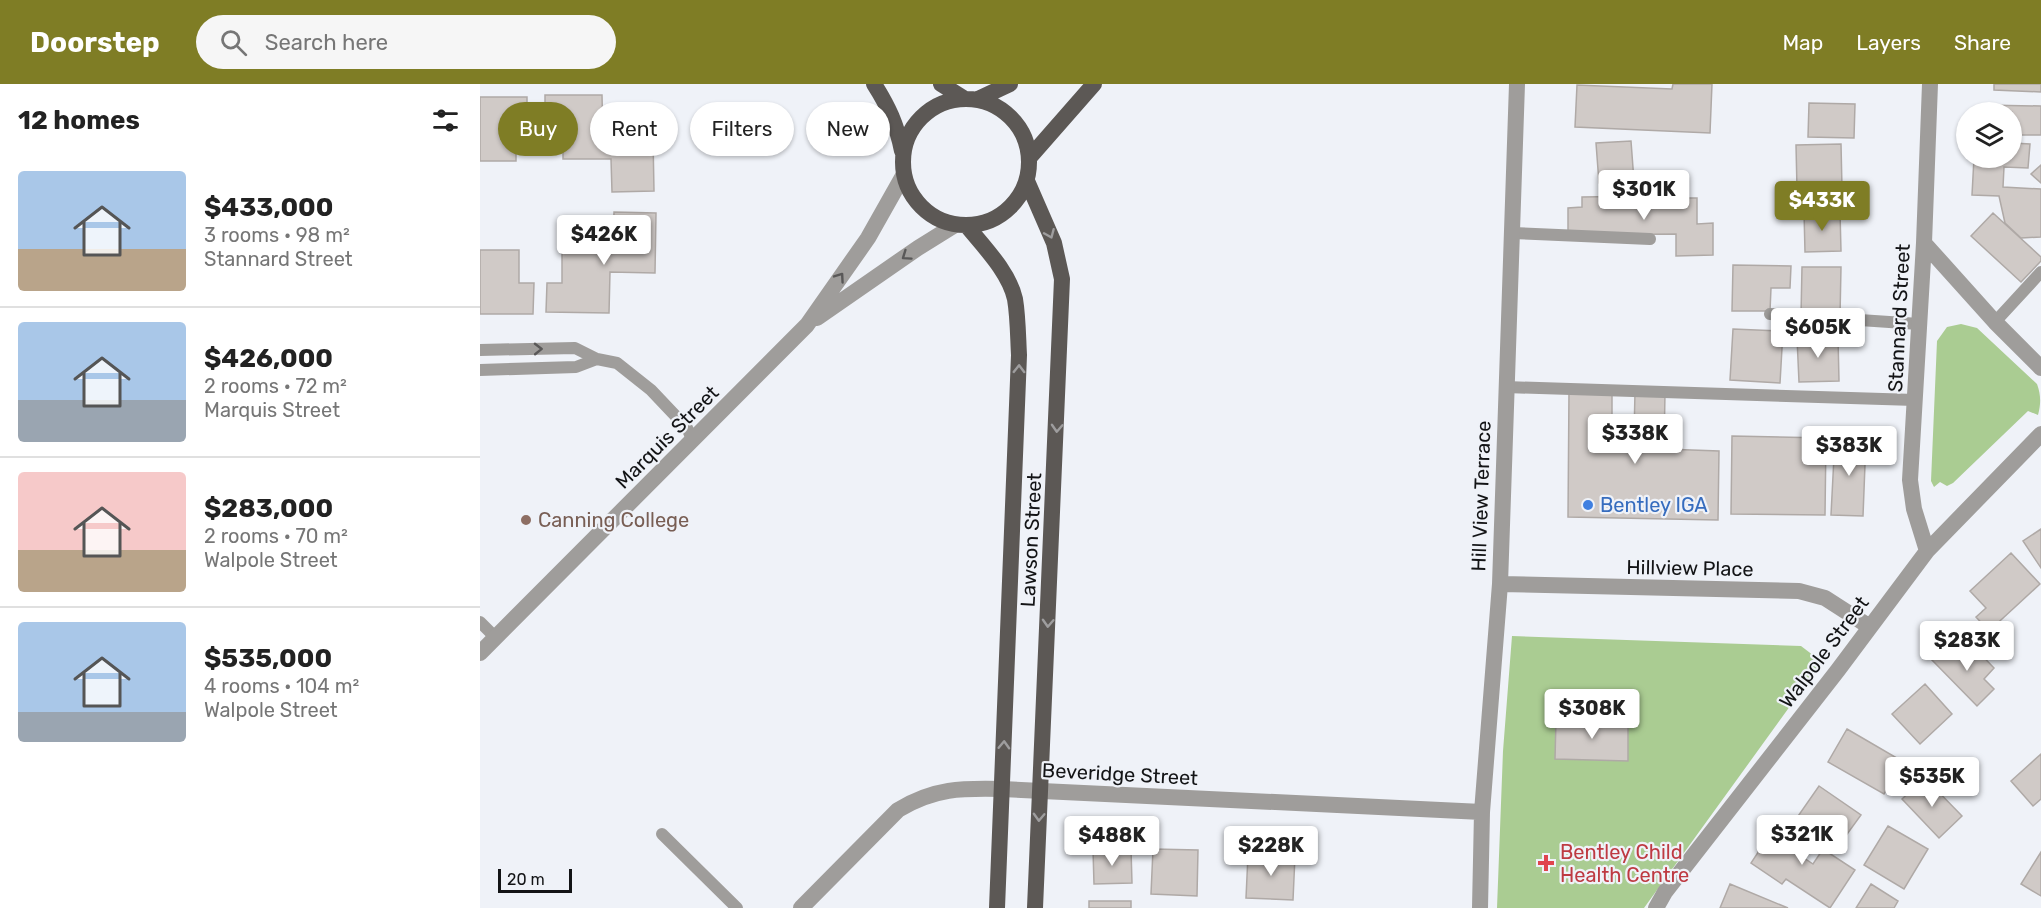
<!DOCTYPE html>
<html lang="en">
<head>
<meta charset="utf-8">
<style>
  body { margin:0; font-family:Rubik,sans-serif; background:#f6f6f6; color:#222; height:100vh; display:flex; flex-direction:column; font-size:22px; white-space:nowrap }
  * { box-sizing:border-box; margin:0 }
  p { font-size:20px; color:#767676 }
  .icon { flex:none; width:33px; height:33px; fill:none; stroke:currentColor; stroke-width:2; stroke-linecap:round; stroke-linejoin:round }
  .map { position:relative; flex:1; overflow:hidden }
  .sheet { display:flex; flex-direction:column; background:#fff; width:480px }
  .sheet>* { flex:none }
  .banner { position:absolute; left:18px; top:18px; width:570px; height:54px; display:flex; gap:12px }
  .fabs { position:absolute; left:1476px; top:18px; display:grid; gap:12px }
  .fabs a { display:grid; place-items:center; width:66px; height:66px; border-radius:50%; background:#fff; box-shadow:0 2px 4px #0004; font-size:30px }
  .scale { position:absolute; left:18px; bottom:15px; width:74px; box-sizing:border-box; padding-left:6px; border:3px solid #131416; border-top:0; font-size:16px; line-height:21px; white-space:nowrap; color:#131416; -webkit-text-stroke:4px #eff2f8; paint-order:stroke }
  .price { position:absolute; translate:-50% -51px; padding:0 14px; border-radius:6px; background:#fff; color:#222; font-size:20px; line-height:39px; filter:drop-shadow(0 2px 3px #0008) }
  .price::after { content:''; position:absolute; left:50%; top:36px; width:18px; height:14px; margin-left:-9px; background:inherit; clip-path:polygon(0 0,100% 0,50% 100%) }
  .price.active { background:#7f7d25; color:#fff }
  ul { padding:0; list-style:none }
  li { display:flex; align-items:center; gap:18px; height:150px; padding:0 18px }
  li+li { border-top:2px solid #e0e0e0 }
  li span { display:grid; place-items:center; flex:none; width:168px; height:120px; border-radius:6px; color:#555 }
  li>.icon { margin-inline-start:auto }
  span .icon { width:72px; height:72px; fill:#fffc; stroke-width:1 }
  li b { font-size:26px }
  h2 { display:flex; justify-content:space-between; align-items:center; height:72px; padding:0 18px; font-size:26px }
  .pill { padding:0 21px; border-radius:27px; background:#fff; box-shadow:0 2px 4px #0004; font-size:21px; line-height:54px }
  .pill.active { background:#7f7d25; color:#fff }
  header { display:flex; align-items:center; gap:36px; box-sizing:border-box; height:84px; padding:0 30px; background:#7f7d25; color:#fff }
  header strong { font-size:28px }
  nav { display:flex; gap:33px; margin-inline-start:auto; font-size:21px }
  .search { width:420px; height:54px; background:#f6f6f6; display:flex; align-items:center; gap:15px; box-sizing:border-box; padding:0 21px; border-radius:33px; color:#767676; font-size:22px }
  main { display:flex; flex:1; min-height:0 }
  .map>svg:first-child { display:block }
</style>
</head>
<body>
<header>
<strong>Doorstep</strong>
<div class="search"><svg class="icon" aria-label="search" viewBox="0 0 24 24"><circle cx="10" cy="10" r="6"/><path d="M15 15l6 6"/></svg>Search here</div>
<nav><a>Map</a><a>Layers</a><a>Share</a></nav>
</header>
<main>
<section class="sheet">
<h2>12 homes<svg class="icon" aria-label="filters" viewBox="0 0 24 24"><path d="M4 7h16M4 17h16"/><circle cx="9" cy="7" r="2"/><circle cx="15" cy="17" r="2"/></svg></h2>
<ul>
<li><span style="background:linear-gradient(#a9c7e8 65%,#b9a48a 0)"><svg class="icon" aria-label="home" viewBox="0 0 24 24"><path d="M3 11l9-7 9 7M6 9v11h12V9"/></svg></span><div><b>$433,000</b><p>3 rooms · 98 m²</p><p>Stannard Street</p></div></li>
<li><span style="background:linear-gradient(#a9c7e8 65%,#9aa5b1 0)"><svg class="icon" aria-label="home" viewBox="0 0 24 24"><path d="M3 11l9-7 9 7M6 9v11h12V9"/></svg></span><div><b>$426,000</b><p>2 rooms · 72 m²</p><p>Marquis Street</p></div></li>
<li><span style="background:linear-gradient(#f6c9c9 65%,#b9a48a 0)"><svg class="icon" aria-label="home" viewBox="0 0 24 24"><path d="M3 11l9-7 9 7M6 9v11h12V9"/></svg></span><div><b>$283,000</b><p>2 rooms · 70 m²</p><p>Walpole Street</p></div></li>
<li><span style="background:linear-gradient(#a9c7e8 75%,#9aa5b1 0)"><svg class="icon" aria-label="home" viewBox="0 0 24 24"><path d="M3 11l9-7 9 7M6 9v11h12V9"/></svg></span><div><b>$535,000</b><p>4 rooms · 104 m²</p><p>Walpole Street</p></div></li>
</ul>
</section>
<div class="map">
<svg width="1561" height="824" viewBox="0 0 1561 824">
  <rect width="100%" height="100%" fill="#eff2f8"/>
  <path fill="#aacc92" d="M1481 240 1497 244 1557 300C1561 311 1561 320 1558 331L1548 327 1473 399 1467 402 1460 398 1454 403 1451 397 1457 257 1467 243Z
    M1032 552 1321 562 1342 578 1164 824H1017L1023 667Z"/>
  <path fill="#d0cac7" stroke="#afa9a6" stroke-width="1.5" d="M1193 0H1232L1230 49 1095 43 1097 1 1192 5Z
    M1514 0H1561V8L1514 6Z
    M65 11H122L123 54H173L174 107 132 108 131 75H83V43L65 44Z
    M0 13H47V44H36V77H0Z
    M1329 19 1375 20 1374 54 1328 53Z
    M1504 21 1561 22V51H1532V28H1504Z
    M1151 57 1154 97 1119 99 1116 59Z
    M1532 59 1550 60 1548 84 1524 83 1523 103 1561 105V153L1541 154 1525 139 1519 112 1492 111 1494 74H1532Z
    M1361 60 1362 104 1317 105 1316 61Z
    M1561 81V99L1551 90Z
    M1166 112V114H1217V140L1233 139V171L1196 172V150L1088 151V124L1102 123V113Z
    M134 128 176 129 175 189 130 188 129 229 66 228 67 199H82V167L133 168Z
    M1324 128H1360L1361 167 1325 168Z
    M1513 129 1561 173V177L1541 198 1491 152Z
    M0 166H39V199H54L53 230H0Z
    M1253 181 1311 182 1310 204H1291L1290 227H1252Z
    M1322 183H1361L1360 232 1321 231Z
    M1253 245 1303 247 1300 299 1250 296Z
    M1358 253 1359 297 1319 298 1317 254Z
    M1089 307 1132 308V365H1144V351H1154L1155 308 1185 309 1184 365 1239 367 1238 436 1088 433Z
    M1252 352 1346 354 1345 431 1251 430Z
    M1355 353 1386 355 1383 432 1351 431Z
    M1561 445V484L1543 457Z
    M1531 469 1560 500 1509 547 1496 533 1506 524 1490 507Z
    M1490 559 1514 584 1504 595 1514 605 1497 622 1451 575 1465 562 1476 573Z
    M1445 600 1472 630 1440 660 1412 630Z
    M1076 635 1148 636V677L1075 675Z
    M1367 645 1422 677 1404 710 1348 678Z
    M1561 670V715L1553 722 1531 697Z
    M1445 694 1482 732 1459 754 1422 715Z
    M1339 702 1381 731 1357 764 1316 735Z
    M1298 738 1330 758 1321 772 1333 780 1343 765 1375 786 1350 824 1306 795 1302 800 1271 779Z
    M1408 742 1448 765 1424 805 1384 781Z
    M651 765 652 799 614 800 613 766Z
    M673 765 718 766 717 812 671 810Z
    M1561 768V812L1541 800Z
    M768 771 815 772 813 816 766 814Z
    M1250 800 1308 824H1240Z
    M1391 800 1418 817 1414 824H1376Z
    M609 817H651V824H609Z"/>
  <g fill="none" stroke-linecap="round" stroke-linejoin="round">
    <path stroke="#9f9d9b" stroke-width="12" d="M1032 149 1170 155
      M1290 230 1439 240
      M1515 238 1561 188
      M0 266 95 264 117 275 137 279 171 306 207 344 213 357
      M0 286 96 283 117 275
      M1026 303 1435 316
      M0 538 16 554
      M182 750 257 824"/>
    <path stroke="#9f9d9b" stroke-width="16" d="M1444 159 1515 238 1561 284
      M337 234 438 164 475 141
      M1447 467 1434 425 1430 396 1444 159 1450 0
      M1020 500 1319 507 1345 514 1390 543
      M0 569 327 241 388 154 423 92
      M321 824 418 726C454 704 482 704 522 705L1002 728
      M1000 824 1002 728 1020 500 1037 0
      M1176 824 1185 808 1358 586 1447 467 1561 350"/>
    <path stroke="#5c5855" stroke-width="16" d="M394 0C408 22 417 41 422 67
      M461 0 485 15
      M423 78a63 63 0 1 1 126 0a63 63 0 1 1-126 0Z
      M498 15 530 0
      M550 73 614 0
      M547 97 574 159 582 195 555 824
      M487 142C504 163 529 188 535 215 538 233 538 253 539 271L517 824"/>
  </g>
  <defs><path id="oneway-chevron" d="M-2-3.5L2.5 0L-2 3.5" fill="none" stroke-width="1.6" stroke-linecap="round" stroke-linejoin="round" transform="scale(1.5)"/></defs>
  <g stroke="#9e9d9e">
    <use href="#oneway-chevron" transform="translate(570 150) rotate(67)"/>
    <use href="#oneway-chevron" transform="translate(539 285) rotate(-89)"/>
    <use href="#oneway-chevron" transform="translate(577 344) rotate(93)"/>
    <use href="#oneway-chevron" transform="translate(568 539) rotate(93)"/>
    <use href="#oneway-chevron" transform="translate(524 661) rotate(-88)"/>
    <use href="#oneway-chevron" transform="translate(559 733) rotate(92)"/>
  </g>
  <g stroke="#595858">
    <use href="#oneway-chevron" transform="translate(426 172) rotate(145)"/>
    <use href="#oneway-chevron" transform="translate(360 193) rotate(-55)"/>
    <use href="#oneway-chevron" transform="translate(58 265) rotate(-1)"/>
  </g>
  <circle fill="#3f7fe0" stroke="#eff2f8" stroke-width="2" cx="1108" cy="421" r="6"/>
  <circle fill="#8d6e63" stroke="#eff2f8" stroke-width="2" cx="46" cy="436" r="6"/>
  <path fill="#e0444e" stroke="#eff2f8" stroke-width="2" d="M1063 770h6v6h6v6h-6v6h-6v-6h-6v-6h6z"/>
  <g text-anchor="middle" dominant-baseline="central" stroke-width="4.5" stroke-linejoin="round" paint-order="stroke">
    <g font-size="20" fill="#131416" stroke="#eff2f8">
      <text transform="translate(1419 234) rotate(-87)">Stannard Street</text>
      <text transform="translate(187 353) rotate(-45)">Marquis Street</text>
      <text transform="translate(1001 412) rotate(-88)">Hill View Terrace</text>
      <text transform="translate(551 456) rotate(-87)">Lawson Street</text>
      <text transform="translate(1210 484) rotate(1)">Hillview Place</text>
      <text transform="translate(1344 568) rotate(-53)">Walpole Street</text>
      <text transform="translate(640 690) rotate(3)">Beveridge Street</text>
    </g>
    <g font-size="20" fill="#366cbe" stroke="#eff2f8" text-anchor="start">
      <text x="1120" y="421">Bentley IGA</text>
    </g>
    <g font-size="20" fill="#785e54" stroke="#eff2f8" text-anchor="start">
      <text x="58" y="436">Canning College</text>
    </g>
    <g font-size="20" fill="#be3a42" stroke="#eff2f8" text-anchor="start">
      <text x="1080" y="768">Bentley Child<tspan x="1080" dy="23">Health Centre</tspan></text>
    </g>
  </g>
</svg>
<div class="fabs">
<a><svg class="icon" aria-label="layers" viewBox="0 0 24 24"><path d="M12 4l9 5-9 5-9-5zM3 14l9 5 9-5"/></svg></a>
</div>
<div class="scale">20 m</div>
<b class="price" style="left:1164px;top:137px">$301K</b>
<b class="price active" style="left:1342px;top:148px">$433K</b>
<b class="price" style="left:124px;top:182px">$426K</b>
<b class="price" style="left:1338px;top:275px">$605K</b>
<b class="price" style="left:1155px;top:381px">$338K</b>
<b class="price" style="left:1369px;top:393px">$383K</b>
<b class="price" style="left:1487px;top:588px">$283K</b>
<b class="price" style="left:1112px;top:656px">$308K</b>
<b class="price" style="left:1452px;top:724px">$535K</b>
<b class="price" style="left:1322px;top:782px">$321K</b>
<b class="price" style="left:632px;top:783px">$488K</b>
<b class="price" style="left:791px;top:793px">$228K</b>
<div class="banner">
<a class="pill active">Buy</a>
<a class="pill">Rent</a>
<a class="pill">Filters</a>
<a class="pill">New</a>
</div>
</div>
</main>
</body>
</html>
